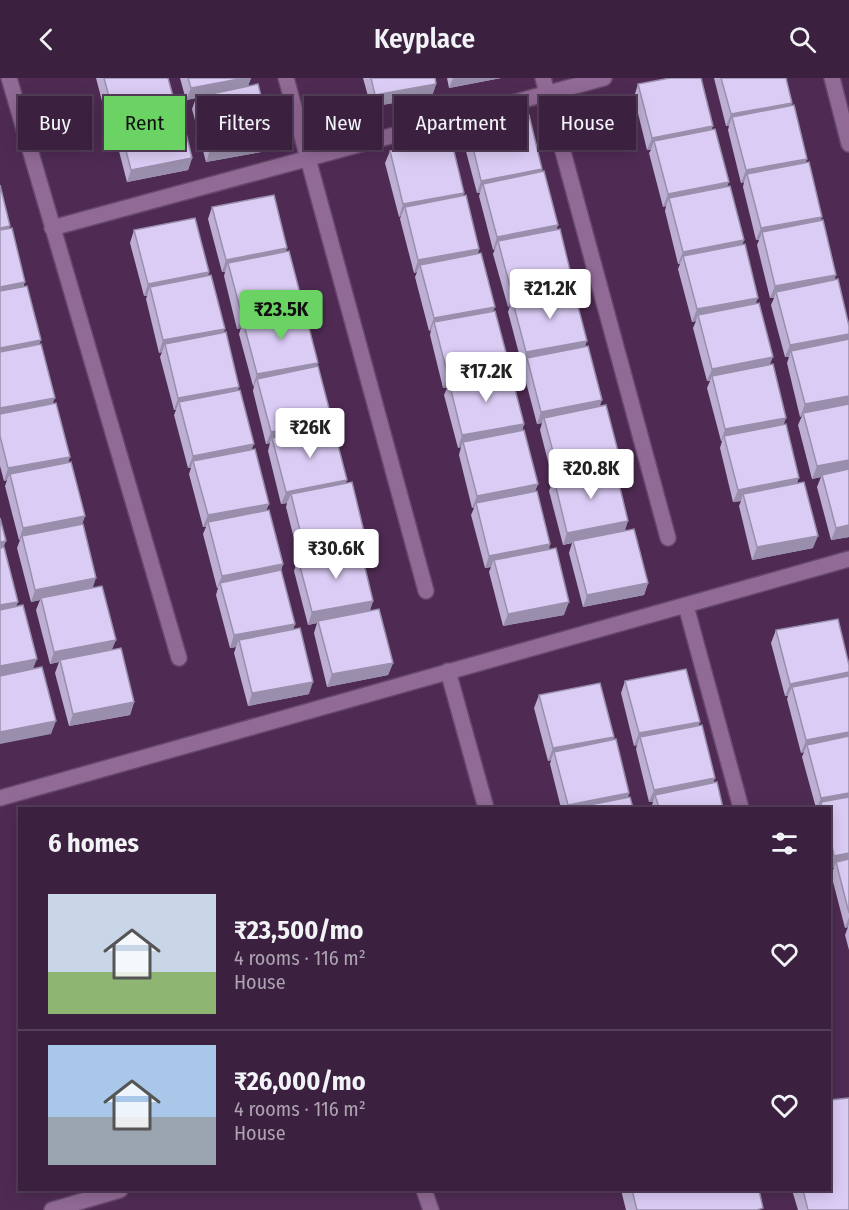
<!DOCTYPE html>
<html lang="en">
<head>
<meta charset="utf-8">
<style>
  body { margin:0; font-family:"Fira Sans Condensed",sans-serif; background:#422846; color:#f1f3f6; height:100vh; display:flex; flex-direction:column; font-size:22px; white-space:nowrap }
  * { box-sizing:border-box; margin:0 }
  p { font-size:20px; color:#aca3b0 }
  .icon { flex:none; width:33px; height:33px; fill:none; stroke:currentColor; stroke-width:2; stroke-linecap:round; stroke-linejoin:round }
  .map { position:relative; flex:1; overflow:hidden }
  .details { position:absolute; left:18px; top:729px; width:813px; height:384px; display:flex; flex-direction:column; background:#3b203f; border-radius:0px; box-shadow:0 3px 15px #0003,0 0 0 2px #543e59 }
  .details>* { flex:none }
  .guide { position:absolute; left:18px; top:18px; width:813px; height:54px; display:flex; gap:12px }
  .price { position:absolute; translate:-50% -51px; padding:0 14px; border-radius:6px; background:#fff; color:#222; font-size:20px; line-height:39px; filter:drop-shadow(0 2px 3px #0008) }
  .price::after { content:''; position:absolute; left:50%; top:36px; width:18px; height:14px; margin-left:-9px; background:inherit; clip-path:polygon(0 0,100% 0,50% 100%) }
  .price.on { background:#6ad363; color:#111 }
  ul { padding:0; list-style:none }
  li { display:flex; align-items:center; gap:18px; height:150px; padding:0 30px }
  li+li { border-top:2px solid #543e59 }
  li span { display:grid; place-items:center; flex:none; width:168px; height:120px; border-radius:0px; color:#555 }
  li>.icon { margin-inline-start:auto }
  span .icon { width:72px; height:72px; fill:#fffc; stroke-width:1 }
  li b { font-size:26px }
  h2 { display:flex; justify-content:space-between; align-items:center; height:72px; padding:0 30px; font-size:26px }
  .pill { padding:0 21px; border-radius:0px; background:#3b203f; box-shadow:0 3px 15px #0003,0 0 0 2px #543e59; font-size:21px; line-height:54px }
  .pill.on { background:#6ad363; color:#111 }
  header { display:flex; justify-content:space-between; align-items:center; height:78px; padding:0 30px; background:#3b203f; font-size:27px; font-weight:600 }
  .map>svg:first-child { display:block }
</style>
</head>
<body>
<header><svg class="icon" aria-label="back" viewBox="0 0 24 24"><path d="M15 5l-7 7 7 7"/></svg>Keyplace<svg class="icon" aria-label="search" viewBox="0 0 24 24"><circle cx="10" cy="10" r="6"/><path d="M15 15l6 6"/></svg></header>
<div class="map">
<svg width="849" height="1132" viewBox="0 0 849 1132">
  <rect width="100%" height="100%" fill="#4f2b54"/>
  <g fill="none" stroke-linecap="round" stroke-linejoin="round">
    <defs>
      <path id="street" d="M9 0 179 580
        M286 0 426 513
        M543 0 668 460
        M832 0 849 66
        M52 150 604 0
        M686 528 741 730
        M448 593 486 730
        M0 720 849 481
        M424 1112 431 1132
        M52 1132 120 1112"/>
    </defs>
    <use href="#street" stroke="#67486b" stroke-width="18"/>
    <use href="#street" stroke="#916a96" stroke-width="15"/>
  </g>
  <path fill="#bcafd3" d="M96 0H168L172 27 192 80 188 92 127 104 113 50 115 45 108 46Z
    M180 0H251L248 8 267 73 206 84 192 31 196 20 186 22Z
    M363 0H435L436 6 432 18 371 29Z
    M447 0H501L449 10Z
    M714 0H786L792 25 791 27 807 81 805 85 820 143 834 202 849 248V459L831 462 817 409 821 399 812 401 798 347 802 338 800 339 787 285 789 279H785L771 227 774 220H770L757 167 759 162H756L743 109 744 104 741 105 728 52 729 48H726Z
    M638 6 712 51 727 109 744 162 742 167 755 226 813 470 752 482 739 428 741 423 733 424 720 370 722 363H721L707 310 710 303H707L693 250 696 243 692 244 678 191 680 186H678L665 133 666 128 663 129 649 75 651 72H647L634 19Z
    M468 49 542 91 541 94 572 209 585 269 600 328 620 381 616 393 625 453 648 505 644 517 583 529 569 475 572 465 563 467 549 413 553 403 540 352 542 345 537 346 523 293 525 286 522 287 508 234 510 228 508 229 493 176 495 171 493 172 479 118 480 115H477L463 62Z
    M390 73 463 117 479 171 478 175 493 233 509 286 507 292 524 346 522 353 538 406 535 413 550 466 549 471 564 537 503 548 489 494 491 489 485 490 471 437 474 430H472L459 377 461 369 458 370 444 317 447 310H443L430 257 431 252 429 253 415 199 417 194 414 195 400 141 401 138 399 139 385 85Z
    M0 107 9 151 39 266 53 326 68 385 85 438 82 446 93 510 112 572 134 624 130 637 69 648 55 595 59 584 50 586 36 532 40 522 31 524 17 470 20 462H19L5 408 7 402 4 403 0 388Z
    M212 129 286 174 317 288 330 349 346 405 373 523 370 532 393 585 388 597 327 609 314 555 317 545 308 547 294 493 298 481 299 480 286 429 287 425 281 426 268 373 270 365 266 366 253 313 254 308H253L239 256 241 250 237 251 224 198 225 194H222L208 141Z
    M134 152 209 194 208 197 238 313 251 372 269 426 266 432 283 486 281 492 295 546 293 551 309 616 248 628 234 575 236 569 230 570 216 517 218 510H217L203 456 206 449H203L189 396 191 390H188L174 337 176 332H174L160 279 162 274 159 275 146 221 147 218H144L130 165Z
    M776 552 849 587V872L845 857 848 849 845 850 831 796 834 790H830V730H816L802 679 804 674 801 675 787 621 788 618H785L771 565Z
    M625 603 699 648 715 700 713 705 723 730H651L653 724H649L636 671 637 667 634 668 621 615Z
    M539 617 614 659 613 662 629 715 628 719 633 730H561L550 686 551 682 548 683 534 630Z
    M621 1112H759L757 1132H626Z
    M792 1112H830L849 1132H798Z"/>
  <path fill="#998fac" d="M244 0H251L247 11 186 22 191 10Z
    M453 0H501L449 10Z
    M436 6 432 18 371 29 375 17Z
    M174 22 169 35 117 38 115 45 108 46 113 34Z
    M792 25 787 37 732 39 729 48H726L731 36Z
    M713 48 708 60 654 63 651 72H647L652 60Z
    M272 61 267 73 206 84 210 72Z
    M192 80 188 92 127 104 131 92Z
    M807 81 802 93 747 96 744 104 741 105 746 92Z
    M542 91 538 103 483 106 480 115H477L481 103Z
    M729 104 724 117 669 120 666 128 663 129 668 116Z
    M464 115 460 127 405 129 401 138 399 139 403 126Z
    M822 139 817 151 762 154 759 162H756L761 150Z
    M558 147 554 160 498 163 495 171 493 172 497 159Z
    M10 148 6 160 0 161V150Z
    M744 162 739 174 683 178 680 186H678L683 174Z
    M287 170 283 183 228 185 225 194H222L226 182Z
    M479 171 475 184 420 187 417 194 414 195 418 182Z
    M209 194 205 207 150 209 147 218H144L148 206Z
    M836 197 832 209 776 214 774 220H770L775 208Z
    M25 204 21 217 0 221V209Z
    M573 205 569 217 512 221 510 228 508 229 512 216Z
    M758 220 753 232 698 237 696 243 692 244 697 231Z
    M303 227 298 239 243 243 241 250 237 251 242 238Z
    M495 229 490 241 434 244 431 252 429 253 434 240Z
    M225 251 220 263 165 266 162 274 159 275 163 262Z
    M849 256V261L846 268 791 273 789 279H785L790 267Z
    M41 262 36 275 0 281V270Z
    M587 263 583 275 527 280 525 286 522 287 526 274Z
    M773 279 768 291 712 298 710 303H707L712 291Z
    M318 285 314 297 257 301 254 308H253L257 296Z
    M509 286 504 298 449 304 447 310H443L448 298Z
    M239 309 235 321 179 324 176 332H174L178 320Z
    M849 318V329L803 335 802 338 800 339 805 326Z
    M55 320 50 332 0 342V330Z
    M602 322 598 334 544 340 542 345 537 346 541 334Z
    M786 340 782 352 724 358 722 363H721L725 351Z
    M332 342 327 355 272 360 270 365 266 366 271 354Z
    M524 346 520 358 463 364 461 369 458 370 462 357Z
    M254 366 249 378 193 383 191 390H188L193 378Z
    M70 379 66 392 10 396 7 402 4 403 8 390Z
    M620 381 615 394 554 405 558 392Z
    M849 382V393L822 397 821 399 812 401 817 388Z
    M799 400 794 413 743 416 741 423 733 424 738 412Z
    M347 402 342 414 291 416 287 425 281 426 286 414Z
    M538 406 533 418 476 425 474 430H472L477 418Z
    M269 426 264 438 208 444 206 449H203L208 437Z
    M85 438 80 451 22 458 20 462H19L23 450Z
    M628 443 624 456 573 463 572 465 563 467 567 455Z
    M849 447V459L831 462 836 450Z
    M365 458 361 470 300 482 304 469Z
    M818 458 813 470 752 482 757 469Z
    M6 463 1 475 0 476V464Z
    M550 466 546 479 494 482 491 489 485 490 489 478Z
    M283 486 278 499 220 505 218 510H217L222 498Z
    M96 500 92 512 41 520 40 522 31 524 35 512Z
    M648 505 644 517 583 529 587 517Z
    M373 523 369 535 318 543 317 545 308 547 312 534Z
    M18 524 13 536 0 538V527Z
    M569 524 564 537 503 548 508 536Z
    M295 546 291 559 239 562 236 569 230 570 234 557Z
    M116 562 111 574 60 582 59 584 50 586 54 574Z
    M37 581 32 593 0 599V588Z
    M393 585 388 597 327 609 332 596Z
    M849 594V599L792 609 788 618H785L790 606Z
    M313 604 309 616 248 628 252 615Z
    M134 624 130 637 69 648 73 636Z
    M56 643 51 656 0 666V654Z
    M700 644 695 657 640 659 637 667 634 668 639 655Z
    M849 654V665L807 667 804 674 801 675 806 662Z
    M614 659 609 671 554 674 551 682 548 683 553 670Z
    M715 700 710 713 655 717 653 724H649L654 712Z
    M629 715 625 728 610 730H567L568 727Z
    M849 715V726L821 724 818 730H817L821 720Z
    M849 775V787L836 784 834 790H830L834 778Z
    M849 839V846L848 849 845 850Z"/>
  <path fill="#dbccf5" stroke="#998fac" stroke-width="1.5" d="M104 0H168L174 22 113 34Z
    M188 0H244L191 10Z
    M371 0H435L436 6 375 17Z
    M670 0H701L713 48 652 60 638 6Z
    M721 0H786L792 25 731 36Z
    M258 6 272 61 210 72 197 19Z
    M179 26 192 80 131 92 117 38Z
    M794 27 807 81 746 92 732 39Z
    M529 37 542 91 481 103 468 49Z
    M715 51 729 104 668 116 654 63Z
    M451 61 464 115 403 126 390 73Z
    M809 84 822 139 761 150 747 96Z
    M544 93 558 147 497 159 483 106Z
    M0 107 10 148 0 150Z
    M730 108 744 162 683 174 669 120Z
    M274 117 287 170 226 182 212 129Z
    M466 117 479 171 418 182 405 129Z
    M195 140 209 194 148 206 134 152Z
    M823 142 836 197 775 208 762 154Z
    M12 150 25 204 0 209V152Z
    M560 151 573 205 512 216 498 163Z
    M745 166 758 220 697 231 683 178Z
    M289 173 303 227 242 238 228 185Z
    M481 175 495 229 434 240 420 187Z
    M211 197 225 251 163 262 150 209Z
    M838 201 849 248V256L790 267 776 214Z
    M27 208 41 262 0 270V213Z
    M573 209 587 263 526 274 512 221Z
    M759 225 773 279 712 291 698 237Z
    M304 230 318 285 257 296 243 243Z
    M495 233 509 286 448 298 434 244Z
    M226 254 239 309 178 320 165 266Z
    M849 261V318L805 326 791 273Z
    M41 266 55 320 0 330V274Z
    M588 268 602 322 541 334 527 280Z
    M773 286 786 340 725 351 712 298Z
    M318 288 332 342 271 354 257 301Z
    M510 292 524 346 462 357 449 304Z
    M240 312 254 366 193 378 179 324Z
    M56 325 70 379 8 390 0 358V336Z
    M849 326V382L817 388 803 335Z
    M606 327 620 381 558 392 544 340Z
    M786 346 799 400 738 412 724 358Z
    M333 348 347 402 286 414 272 360Z
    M524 352 538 406 477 418 463 364Z
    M255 371 269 426 208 437 193 383Z
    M71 384 85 438 23 450 10 396Z
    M615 389 628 443 567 455 554 401Z
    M849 391V447L836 450 822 397Z
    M352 404 365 458 304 469 291 416Z
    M804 404 818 458 757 469 743 416Z
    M537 413 550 466 489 478 476 425Z
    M269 432 283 486 222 498 208 444Z
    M0 440 6 463 0 464Z
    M83 446 96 500 35 512 22 458Z
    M634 451 648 505 587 517 573 463Z
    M4 469 18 524 0 527V470Z
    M360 469 373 523 312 534 298 481Z
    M556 470 569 524 508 536 494 482Z
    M281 492 295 546 234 557 220 505Z
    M102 508 116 562 54 574 41 520Z
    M23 527 37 581 0 588V532Z
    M379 531 393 585 332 596 318 543Z
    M838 541 849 587V594L790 606 776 552Z
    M300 550 313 604 252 615 239 562Z
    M121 570 134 624 73 636 60 582Z
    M42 589 56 643 0 654V598Z
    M686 591 700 644 639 655 625 603Z
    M849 598V654L806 662 792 609Z
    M600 605 614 659 553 670 539 617Z
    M702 647 715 700 654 712 640 659Z
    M849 658V715L821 720 807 667Z
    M616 661 629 715 568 727 554 674Z
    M717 704 723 730H659L655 717Z
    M630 719 633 730H574Z
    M849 719V775L834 778 830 759V730H822L821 724Z
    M849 781V835L836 784Z
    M849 1020V1132H808L803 1112H830V1022Z
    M632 1112H759L763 1130 757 1132H637Z"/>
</svg>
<b class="price" style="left:550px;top:242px">₹21.2K</b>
<b class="price on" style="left:281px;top:263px">₹23.5K</b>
<b class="price" style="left:486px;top:325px">₹17.2K</b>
<b class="price" style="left:310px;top:381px">₹26K</b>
<b class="price" style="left:591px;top:422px">₹20.8K</b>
<b class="price" style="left:336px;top:502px">₹30.6K</b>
<div class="guide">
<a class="pill">Buy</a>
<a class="pill on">Rent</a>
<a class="pill">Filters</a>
<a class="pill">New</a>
<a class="pill">Apartment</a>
<a class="pill">House</a>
</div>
<section class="details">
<h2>6 homes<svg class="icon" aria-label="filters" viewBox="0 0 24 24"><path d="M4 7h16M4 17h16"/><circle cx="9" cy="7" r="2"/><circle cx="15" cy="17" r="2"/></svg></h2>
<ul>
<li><span style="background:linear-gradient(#c9d6e8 65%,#8fb573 0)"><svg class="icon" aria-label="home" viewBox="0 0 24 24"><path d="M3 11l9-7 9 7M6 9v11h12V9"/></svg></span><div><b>₹23,500/mo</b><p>4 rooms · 116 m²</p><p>House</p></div><svg class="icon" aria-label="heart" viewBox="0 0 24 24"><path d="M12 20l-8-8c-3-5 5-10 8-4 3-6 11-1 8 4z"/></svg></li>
<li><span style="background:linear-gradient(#a9c7e8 60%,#9aa5b1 0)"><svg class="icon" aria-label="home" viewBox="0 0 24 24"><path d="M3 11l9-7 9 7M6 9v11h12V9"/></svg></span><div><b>₹26,000/mo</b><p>4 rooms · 116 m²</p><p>House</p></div><svg class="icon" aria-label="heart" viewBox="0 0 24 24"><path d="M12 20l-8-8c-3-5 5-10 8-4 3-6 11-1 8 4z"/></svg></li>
</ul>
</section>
</div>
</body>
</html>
